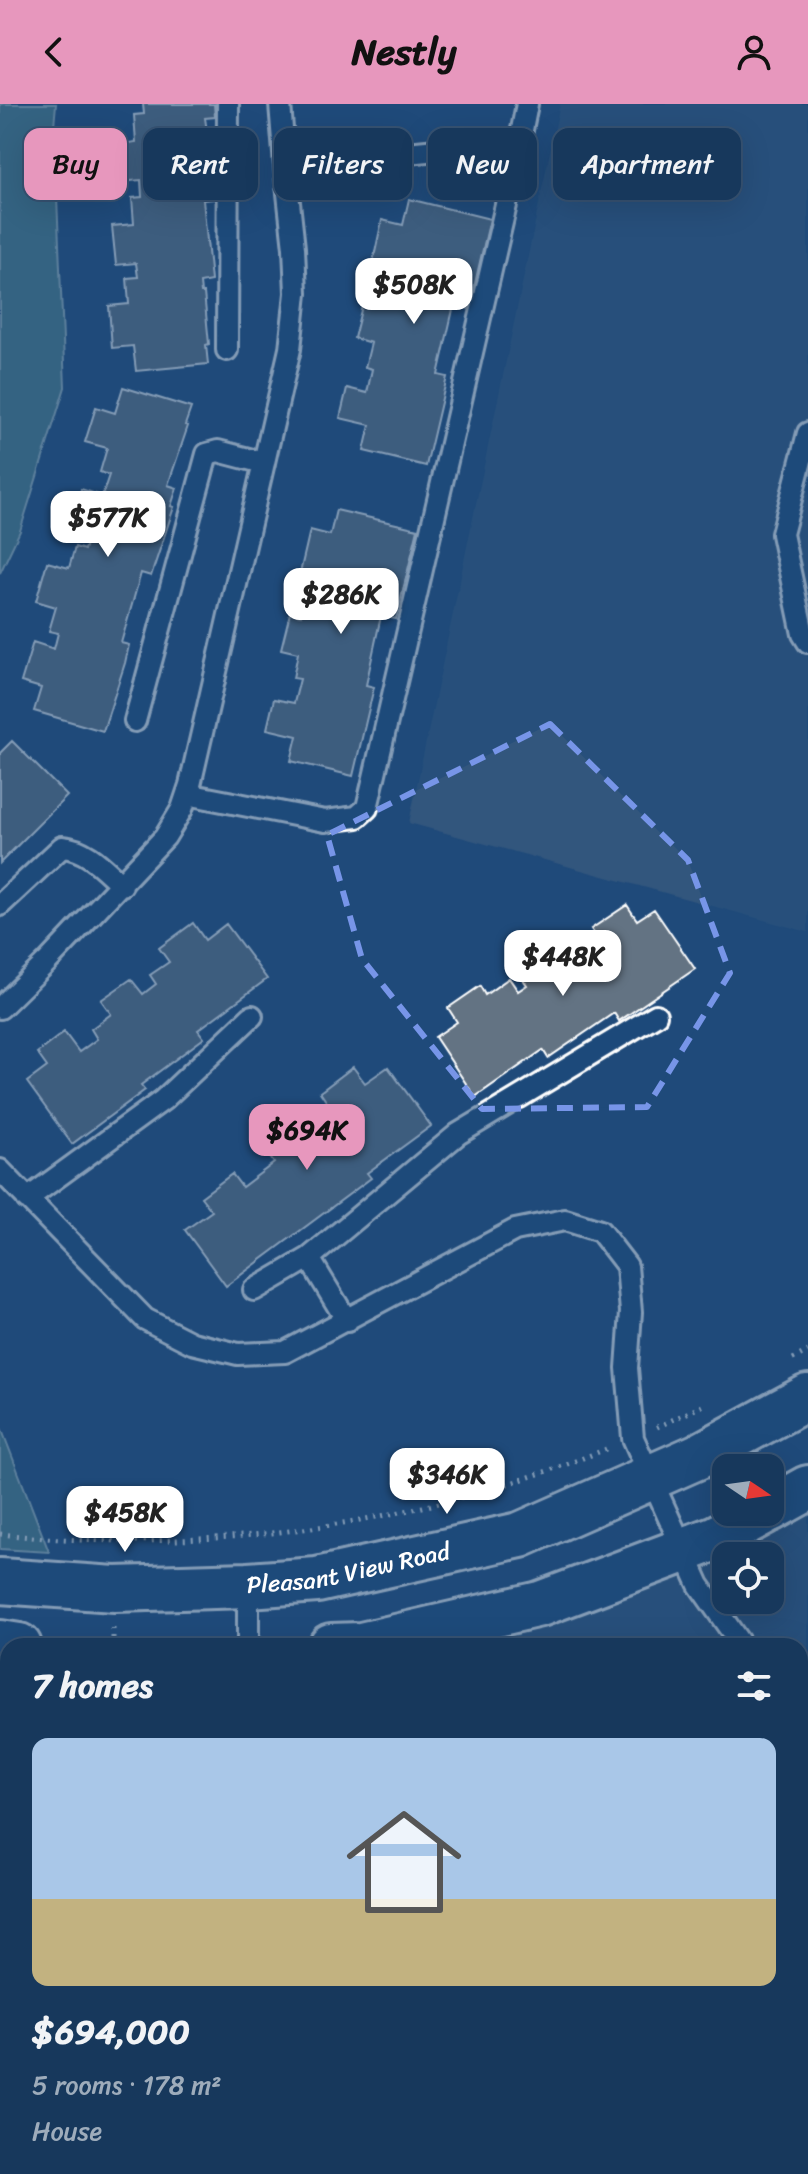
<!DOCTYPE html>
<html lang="en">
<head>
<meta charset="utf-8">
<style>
  body { margin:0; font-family:Sriracha,sans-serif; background:#244365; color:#f1f3f6; height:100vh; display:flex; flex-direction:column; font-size:30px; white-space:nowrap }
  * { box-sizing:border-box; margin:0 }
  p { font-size:26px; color:#9eacbb }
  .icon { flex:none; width:44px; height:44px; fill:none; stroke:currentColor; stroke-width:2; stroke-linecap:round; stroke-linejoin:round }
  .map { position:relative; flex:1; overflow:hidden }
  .sheet { position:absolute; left:0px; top:1534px; width:808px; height:536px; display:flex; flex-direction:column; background:#17385c; border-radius:24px 24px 0 0; box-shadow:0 8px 32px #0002,0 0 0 2px #365272 }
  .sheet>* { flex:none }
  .guide { position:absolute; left:24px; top:24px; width:760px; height:72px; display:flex; gap:16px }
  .needle { width:52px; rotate:103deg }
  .buttons { position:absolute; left:712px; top:1350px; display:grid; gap:16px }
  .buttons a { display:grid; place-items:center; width:72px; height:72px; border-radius:16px; background:#17385c; box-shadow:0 8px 32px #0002,0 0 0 2px #365272; font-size:40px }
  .price { position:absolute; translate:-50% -68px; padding:0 18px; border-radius:16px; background:#fff; color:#222; font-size:26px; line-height:52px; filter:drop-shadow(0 2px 4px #0008) }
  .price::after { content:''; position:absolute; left:50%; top:48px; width:24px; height:18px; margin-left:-12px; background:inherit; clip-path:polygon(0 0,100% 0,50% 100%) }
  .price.active { background:#e797bd; color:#111 }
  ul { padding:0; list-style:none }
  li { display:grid; align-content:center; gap:16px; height:424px; padding:0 32px }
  li span { display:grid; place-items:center; height:248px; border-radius:16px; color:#555 }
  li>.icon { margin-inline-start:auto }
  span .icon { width:144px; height:144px; fill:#fffc; stroke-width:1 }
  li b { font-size:34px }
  h2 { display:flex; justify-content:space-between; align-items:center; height:96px; padding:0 32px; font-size:34px }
  .pill { padding:0 28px; border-radius:16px; background:#17385c; box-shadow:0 8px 32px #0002,0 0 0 2px #365272; font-size:28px; line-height:72px }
  .pill.active { background:#e797bd; color:#111 }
  header { display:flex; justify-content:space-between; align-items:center; height:104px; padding:0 32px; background:#e797bd; color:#111; font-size:36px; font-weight:800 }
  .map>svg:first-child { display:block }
</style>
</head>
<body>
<header><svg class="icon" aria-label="back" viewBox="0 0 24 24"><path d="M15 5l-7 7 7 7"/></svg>Nestly<svg class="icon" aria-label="person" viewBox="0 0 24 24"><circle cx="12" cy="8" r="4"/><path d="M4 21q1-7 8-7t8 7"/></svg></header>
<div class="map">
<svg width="808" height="2070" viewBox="0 0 808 2070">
  <rect width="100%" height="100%" fill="#1f4a7a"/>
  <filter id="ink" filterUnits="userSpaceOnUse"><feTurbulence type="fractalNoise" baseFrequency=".0125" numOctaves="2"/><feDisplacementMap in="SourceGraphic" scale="16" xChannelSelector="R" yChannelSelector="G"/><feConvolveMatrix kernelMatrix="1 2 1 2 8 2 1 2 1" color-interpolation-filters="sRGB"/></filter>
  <g filter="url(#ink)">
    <path fill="#33567d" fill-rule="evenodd" d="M560 0H808V828L409 719Z
      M808 1403V2070H0V1564L8 1565V2062H800V1542H417ZM726 1452H770V1496H726Z"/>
    <path fill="#50818c" stroke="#a8c0c6" stroke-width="2" d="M0 0H56L54 22 65 283 20 427 0 469Z
      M0 1321 49 1448 0 1445Z"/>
    <path fill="#637383" stroke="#fff" stroke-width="2" d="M143 0H214L215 13 205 14 214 75 211 76 213 95 203 96 211 177 200 179 201 189H204L209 240 206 241 208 260 136 267 133 242 112 244 109 202 129 200 127 174 138 173 136 159 116 161 112 122 134 120 132 94 142 93 141 76 119 78 115 41 136 38 134 11 144 10Z
      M409 95 490 115 469 205 454 201 438 271 447 273 426 362 364 347 370 321 340 314 347 284 367 289 372 265 365 263 371 239 354 234 363 198 374 201 379 181 388 183 392 163 373 158 382 116 403 121Z
      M123 283 191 304 185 321 188 322 168 381 177 384 171 402 174 403 151 472 141 469 121 539 129 541 125 559 103 627 34 607 41 584 21 578 33 538 54 545 58 529 49 527 56 503 36 497 47 458 69 464 75 443 84 446 90 426 71 420 81 385 102 392 109 371 100 368 107 344 85 338 96 303 115 309Z
      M336 406 418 425 396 515 381 512 366 581 374 583 353 672 291 657 297 632 267 625 274 595 294 599 300 575 293 574 298 549 281 545 290 509 301 511 306 491 315 493 319 474 300 469 310 426 330 431Z
      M12 637 67 692 0 759V649Z
      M627 801 637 816 654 805 695 865 619 917 614 909 548 954 543 946 475 993 435 933 457 918 448 904 480 882 485 891 509 874 518 887 527 881 518 868 553 844 561 856 585 840 590 848 601 840 591 825Z
      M193 819 205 836 226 820 267 875 198 926 204 934 141 981 145 986 72 1040 27 978 47 963 37 949 64 928 79 948 97 935 91 925 111 910 101 896 131 875 143 890 156 880 150 871 169 858 159 844Z
      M353 963 365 979 388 963 431 1022 367 1069 371 1074 226 1182 185 1126 212 1107 201 1093 232 1070 242 1083 274 1059 261 1041 289 1021 298 1033 316 1019 311 1013 328 1000 320 988Z
      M8 1819V2062H453L437 2070H0V1820Z"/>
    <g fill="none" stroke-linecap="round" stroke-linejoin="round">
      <defs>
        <path id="service" d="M280 0 285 62
          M515 62 527 0
          M227 246 228 0
          M808 329 782 430 803 530 808 538
          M135 617 207 350 218 347 264 359
          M0 801 62 743C88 745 104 765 122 781
          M0 904 47 858 165 733 182 705 190 681 290 245 296 189 294 144 285 62 436 46 515 62 367 704 357 713 325 717 187 690
          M0 1066 145 1215 192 1239 238 1250 285 1248 515 1126 565 1116 600 1127 627 1162 631 1208 627 1264 633 1334 699 1481 742 1542
          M27 1095 163 996 252 912
          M309 1154 458 1030 656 911
          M254 1186 309 1154 347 1217
          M248 1542V1481
          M800 1665 808 1684
          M800 2070 808 2067"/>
        <g id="tertiary">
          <path d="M770 1405 808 1384"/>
          <path id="s1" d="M0 1477 115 1485 248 1481 317 1476 520 1431 699 1352 808 1293"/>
          <path d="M0 1539 19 1542"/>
          <path d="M331 1542 361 1541 540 1500 716 1434 764 1408"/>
        </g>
      </defs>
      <use href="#service" stroke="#fff" stroke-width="26"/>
      <use href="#tertiary" stroke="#fff" stroke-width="50"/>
      <path stroke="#fff" stroke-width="5" stroke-dasharray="2 6" stroke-linecap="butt" d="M793 1255 808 1247
        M657 1323 702 1302
        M0 1430C205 1452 420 1421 611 1343
        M113 1542V1523
        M0 1593H8
        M0 1743 8 1742
        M690 2062 694 2070
        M669 2070 684 2062"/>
      <use href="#service" stroke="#1f4a7a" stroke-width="20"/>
      <use href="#tertiary" stroke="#1f4a7a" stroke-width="44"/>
    </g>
  </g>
  <path d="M0 0H808V2070H0ZM550 620 688 756 730 869 647 1003 482 1005 362 855 327 731Z" fill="#1f4a7a" fill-opacity=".55" fill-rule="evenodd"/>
  <path fill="none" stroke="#7795e8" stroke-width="6" stroke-dasharray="16 10" stroke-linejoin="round" d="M550 620 688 756 730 869 647 1003 482 1005 362 855 327 731Z"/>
  <g text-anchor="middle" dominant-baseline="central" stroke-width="8" stroke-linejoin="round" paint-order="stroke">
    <g font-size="24" fill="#fff" stroke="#1f4a7a">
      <text stroke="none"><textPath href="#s1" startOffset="350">Pleasant View Road</textPath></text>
    </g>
  </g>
</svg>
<div class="buttons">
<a><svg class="needle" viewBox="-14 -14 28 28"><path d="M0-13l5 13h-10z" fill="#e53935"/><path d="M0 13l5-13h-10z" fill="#9eacbb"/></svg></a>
<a><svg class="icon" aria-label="locate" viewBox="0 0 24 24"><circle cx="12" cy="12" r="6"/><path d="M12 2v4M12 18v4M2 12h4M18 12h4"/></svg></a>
</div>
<b class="price" style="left:414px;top:222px">$508K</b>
<b class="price" style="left:108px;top:455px">$577K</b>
<b class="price" style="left:341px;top:532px">$286K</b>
<b class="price" style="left:563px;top:894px">$448K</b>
<b class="price active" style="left:307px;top:1068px">$694K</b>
<b class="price" style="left:447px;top:1412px">$346K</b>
<b class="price" style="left:125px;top:1450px">$458K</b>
<div class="guide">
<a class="pill active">Buy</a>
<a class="pill">Rent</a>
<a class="pill">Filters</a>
<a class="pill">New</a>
<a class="pill">Apartment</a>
</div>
<section class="sheet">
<h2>7 homes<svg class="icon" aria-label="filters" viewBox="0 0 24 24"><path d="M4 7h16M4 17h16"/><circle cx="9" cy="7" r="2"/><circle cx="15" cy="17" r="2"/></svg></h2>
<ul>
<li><span style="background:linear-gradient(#a9c7e8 65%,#c2b280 0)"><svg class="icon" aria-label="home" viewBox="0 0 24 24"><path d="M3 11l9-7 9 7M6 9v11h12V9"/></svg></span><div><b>$694,000</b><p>5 rooms · 178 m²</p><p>House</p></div></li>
</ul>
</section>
</div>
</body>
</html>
